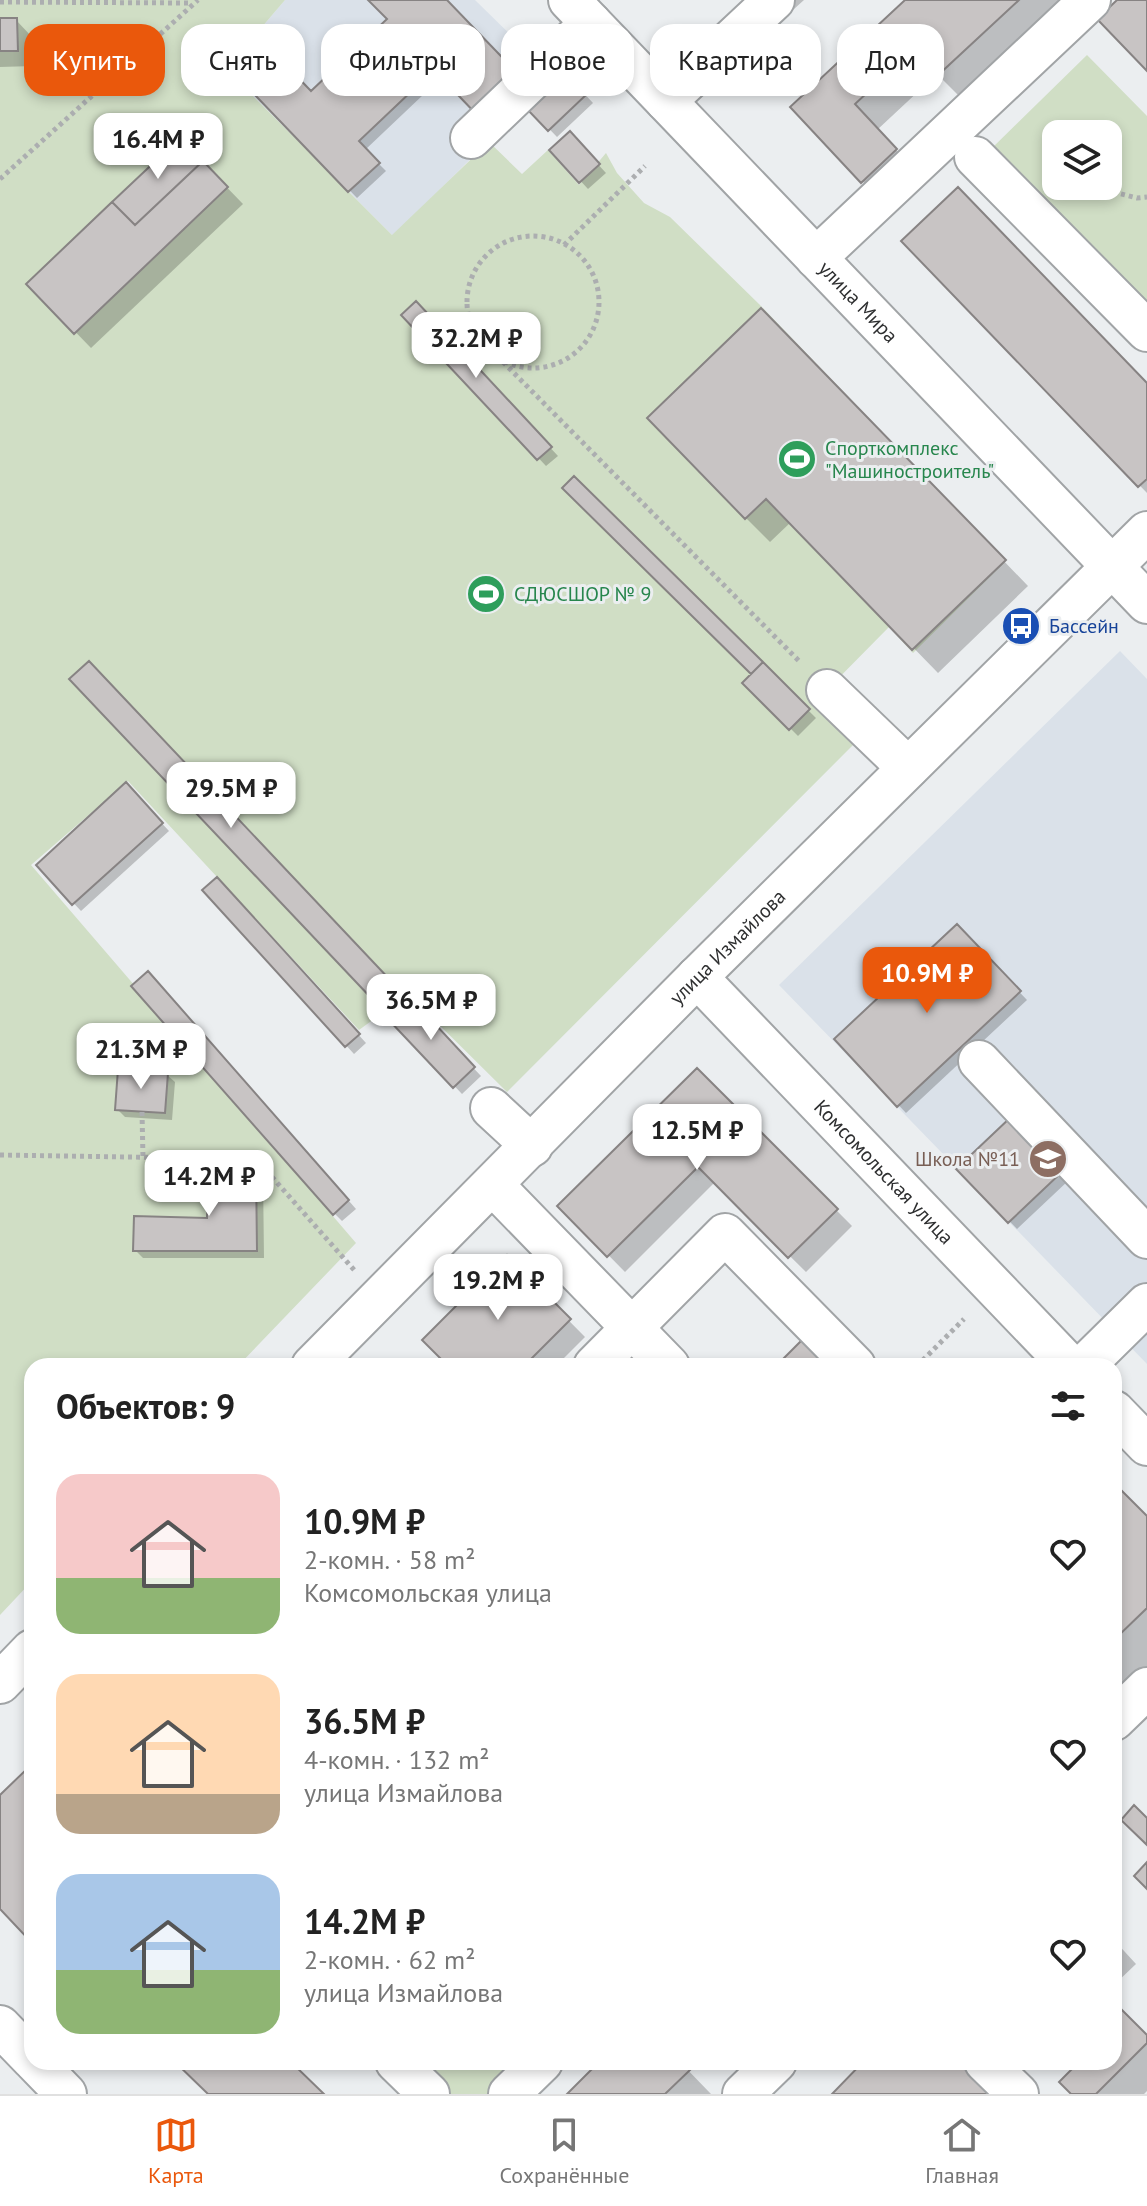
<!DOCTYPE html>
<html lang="ru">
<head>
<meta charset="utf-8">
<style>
  body { margin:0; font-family:"PT Sans",sans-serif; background:#f2f2f2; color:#222; height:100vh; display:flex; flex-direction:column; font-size:30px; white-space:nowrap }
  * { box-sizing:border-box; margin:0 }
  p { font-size:26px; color:#767676 }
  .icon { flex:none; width:44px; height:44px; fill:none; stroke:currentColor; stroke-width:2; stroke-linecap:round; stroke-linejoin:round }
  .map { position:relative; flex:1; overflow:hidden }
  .drawer { position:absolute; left:24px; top:1358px; width:1098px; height:712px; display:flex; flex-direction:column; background:#fff; border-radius:24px; box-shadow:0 4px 12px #0003 }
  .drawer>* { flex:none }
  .guide { position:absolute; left:24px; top:24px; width:1100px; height:72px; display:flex; gap:16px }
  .controls { position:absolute; left:1042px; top:120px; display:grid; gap:16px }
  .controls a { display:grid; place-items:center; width:80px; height:80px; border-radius:16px; background:#fff; box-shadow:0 4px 12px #0003; font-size:40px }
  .price { position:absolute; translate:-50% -68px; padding:0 18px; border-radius:16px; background:#fff; color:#222; font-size:26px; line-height:52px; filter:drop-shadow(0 2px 4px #0008) }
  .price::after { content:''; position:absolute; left:50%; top:48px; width:24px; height:18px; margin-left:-12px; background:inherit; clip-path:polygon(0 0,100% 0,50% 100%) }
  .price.active { background:#ea580c; color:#fff }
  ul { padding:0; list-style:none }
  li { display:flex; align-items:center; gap:24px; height:200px; padding:0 32px }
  li span { display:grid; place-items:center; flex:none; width:224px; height:160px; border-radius:24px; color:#555 }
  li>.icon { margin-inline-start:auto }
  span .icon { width:96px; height:96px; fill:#fffc; stroke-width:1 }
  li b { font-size:34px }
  h2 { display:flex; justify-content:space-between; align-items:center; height:96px; padding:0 32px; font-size:34px }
  .pill { padding:0 28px; border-radius:24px; background:#fff; box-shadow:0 4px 12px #0003; font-size:28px; line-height:72px }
  .pill.active { background:#ea580c; color:#fff }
  .tabs { display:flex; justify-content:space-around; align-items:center; height:112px; border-top:2px solid #e0e0e0; background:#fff; font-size:22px; color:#767676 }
  .tabs a { display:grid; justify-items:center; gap:4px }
  .tabs .active { color:#ea580c }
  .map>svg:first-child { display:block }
</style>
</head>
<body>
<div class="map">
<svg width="1147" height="2094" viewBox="0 0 1147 2094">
  <rect width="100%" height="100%" fill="#ebeef0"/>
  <path fill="#dae1e9" d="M285 0H475L527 51 536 43 562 68 393 236 226 69Z
    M1120 651 1147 679V1364L779 985Z"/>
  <path fill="#d0dec5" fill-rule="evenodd" d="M0 0H285L226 69 392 235 489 142 522 174 548 150 579 185 606 153 617 173 644 203 670 217 759 304 1006 561 913 653 889 627 815 702 854 744 507 1092 408 994 359 1030 128 781 31 865 356 1243 238 1366H32V1581L0 1615Z
    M1087 55 1147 116V309L990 150ZM1056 134H1108V186H1056Z
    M414 2062H527L494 2094H447Z"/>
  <path fill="#0003" d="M370 0H445L443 76 365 150 386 171 357 198 232 68 311 94 389 19Z
    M785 0H804L794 9Z
    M908 0H1069L962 99 937 74 877 130 920 175 886 206 792 107Z
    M0 20H16L32 37 34 66 0 67Z
    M565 73 593 103 557 137 529 108Z
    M570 134 606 173 588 189 552 150Z
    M181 140 243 204 91 348 29 284Z
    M904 241 1147 384V493Z
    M416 304 558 456 546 466 404 315Z
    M786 335 1028 586 938 673 791 522 770 542 746 518Z
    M574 478 816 718 798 736 745 683 754 674Z
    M89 664 399 992 383 1007 72 679Z
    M126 785 169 831 81 911 38 865Z
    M224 887 366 1043 354 1054 205 890Z
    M957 927 1027 1000 906 1113 837 1040Z
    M156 981 356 1209 342 1221 334 1213Z
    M408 999 481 1076 462 1094 389 1017Z
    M697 1070 852 1226 806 1272 715 1182 625 1272 560 1206Z
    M167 1075 175 1082 172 1120 125 1117 117 1109Z
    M1011 1120 1069 1180 1017 1229 959 1169Z
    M256 1169 263 1176 264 1258H143L135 1250 209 1220Z
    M507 1258 585 1337 556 1366H450Z
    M1114 1485 1147 1518V1692L1114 1724Z
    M1114 1940 1136 1964 1114 1985Z
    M1114 2005 1147 2038V2091L1144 2094H1073L1079 2065 1076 2062H1114Z
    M602 2062H680L711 2094H570Z"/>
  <path fill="#c8c4c4" stroke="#878383" stroke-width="2" d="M368 0H447L522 78 480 118 434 70 359 141 380 163 348 192 229 68 260 38 311 91 387 19Z
    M905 0H1019L936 77 912 51 855 104 897 149 861 183 790 107Z
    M1117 0H1147V71L1097 19Z
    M0 18H17L18 51H0Z
    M565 70 587 94 548 131 526 108Z
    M570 131 600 164 579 183 549 150Z
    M181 137 203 161 135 225 112 202Z
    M203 161 228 187 74 334 26 284 112 202 135 225Z
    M958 187 1147 383V479L1138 487 901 241Z
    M416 301 552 447 537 460 401 315Z
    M761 308 1006 560 912 650 766 499 745 519 647 418Z
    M574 476 763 662 751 674 562 488Z
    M89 661 393 983 374 1001 69 679Z
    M763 662 810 709 789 730 742 683Z
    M126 782 163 823 72 905 36 865Z
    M217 877 360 1034 345 1047 202 890Z
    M957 924 1021 991 897 1107 834 1039Z
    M148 971 349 1200 333 1215 131 986Z
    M409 996 475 1067 453 1088 386 1017Z
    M697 1068 838 1209 788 1258 698 1167 607 1257 557 1206Z
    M118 1069 168 1073 165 1113 115 1110Z
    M1011 1117 1063 1171 1008 1223 956 1169Z
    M208 1165 256 1167 257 1251H133L134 1216 207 1218Z
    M507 1255 571 1319 524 1366H448L422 1340Z
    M808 1334 840 1366H776Z
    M1114 1483 1147 1516V1608L1114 1640Z
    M32 1764V1943L0 1909V1795Z
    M1134 1805 1147 1818V1845L1121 1820Z
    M1147 1862V1889L1134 1876Z
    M1114 2002 1147 2035V2043L1096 2094H1071L1059 2082 1076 2065 1073 2062H1114Z
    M175 2062H291L324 2094H208Z
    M599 2062H682L690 2070 665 2094H567Z
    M863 2062H971L1005 2094H832Z"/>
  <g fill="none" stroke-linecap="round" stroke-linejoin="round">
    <defs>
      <g id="minor">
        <path id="s1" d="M569 0 1147 603"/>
        <path d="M666 101 774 0"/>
        <path d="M471 138 591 23"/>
        <path d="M975 157 1147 331"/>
        <path d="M816 258 1090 0"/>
        <path d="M827 690 908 768"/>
        <path id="s2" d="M697 977 1070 1366"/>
        <path d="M979 1061 1147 1238"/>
        <path d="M491 1108 532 1146"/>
        <path d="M493 1185 669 1366"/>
        <path id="s3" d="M312 1366 697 977 1147 532"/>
        <path d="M594 1366 725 1234 855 1366"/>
        <path d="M1084 1366 1147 1304"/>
        <path d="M1114 1411 1147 1445"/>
        <path d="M0 1683 32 1650"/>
        <path d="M1114 1720 1147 1688"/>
        <path d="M0 2026 32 2059"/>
        <path d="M35 2062 66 2094"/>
        <path d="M396 2062 429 2094"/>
        <path d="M985 2062 1018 2094"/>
        <path d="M509 2094 542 2062"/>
        <path d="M743 2094 776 2062"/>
      </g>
    </defs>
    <use href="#minor" stroke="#a1a4a6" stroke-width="44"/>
    <path stroke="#acaeb0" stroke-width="5" stroke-dasharray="4 4" stroke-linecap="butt" d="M0 2 191 3
      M0 179 198 0
      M1090 186 1137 198 1147 197
      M467 302a66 66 0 1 1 132 0a66 66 0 1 1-132 0Z
      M564 245 645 166
      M503 362 801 663
      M142 1112 143 1158
      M0 1155 256 1159 356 1272
      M917 1366 964 1319"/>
    <use href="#minor" stroke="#fff" stroke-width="40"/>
  </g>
  <defs>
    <symbol id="stadium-disc" viewBox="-11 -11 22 22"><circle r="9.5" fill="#2e9e5b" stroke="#ebeef0"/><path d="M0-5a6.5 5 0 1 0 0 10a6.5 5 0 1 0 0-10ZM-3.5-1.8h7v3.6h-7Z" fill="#fff"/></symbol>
    <symbol id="bus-disc" viewBox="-11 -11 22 22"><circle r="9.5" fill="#1a4fb4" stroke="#ebeef0"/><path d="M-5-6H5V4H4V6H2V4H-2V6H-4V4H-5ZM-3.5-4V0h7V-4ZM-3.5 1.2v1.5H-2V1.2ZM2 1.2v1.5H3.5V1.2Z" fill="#fff"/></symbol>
    <symbol id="school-disc" viewBox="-11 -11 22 22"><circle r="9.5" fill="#8d6e63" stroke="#ebeef0"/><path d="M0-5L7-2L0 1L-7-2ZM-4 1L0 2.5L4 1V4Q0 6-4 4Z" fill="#fff"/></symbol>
  </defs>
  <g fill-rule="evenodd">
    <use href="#stadium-disc" x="775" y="437" width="44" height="44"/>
    <use href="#stadium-disc" x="464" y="572" width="44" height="44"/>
    <use href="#bus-disc" x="999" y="604" width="44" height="44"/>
    <use href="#school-disc" x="1026" y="1137" width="44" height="44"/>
  </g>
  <g text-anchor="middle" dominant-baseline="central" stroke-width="6" stroke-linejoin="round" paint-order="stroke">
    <g font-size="20" fill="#2e2f30" stroke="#ebeef0">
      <text stroke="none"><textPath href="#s1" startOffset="418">улица Мира</textPath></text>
      <text stroke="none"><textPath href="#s3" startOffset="590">улица Измайлова</textPath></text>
      <text stroke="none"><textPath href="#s2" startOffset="270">Комсомольская улица</textPath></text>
    </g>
    <g font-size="20" fill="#27864d" stroke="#ebeef0" text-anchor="start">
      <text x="825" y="448">Спорткомплекс<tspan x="825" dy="23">"Машиностроитель"</tspan></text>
      <text x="514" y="594">СДЮСШОР № 9</text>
    </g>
    <g font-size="20" fill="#164399" stroke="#ebeef0" text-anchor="start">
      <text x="1049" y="626">Бассейн</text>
    </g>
    <g font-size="20" fill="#785e54" stroke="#ebeef0" text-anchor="end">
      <text x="1020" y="1159">Школа №11</text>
    </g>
  </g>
</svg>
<div class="controls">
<a><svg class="icon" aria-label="layers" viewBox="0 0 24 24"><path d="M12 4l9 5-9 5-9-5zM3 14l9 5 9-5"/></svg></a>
</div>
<b class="price" style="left:158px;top:181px">16.4M ₽</b>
<b class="price" style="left:476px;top:380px">32.2M ₽</b>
<b class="price" style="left:231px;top:830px">29.5M ₽</b>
<b class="price active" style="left:927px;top:1015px">10.9M ₽</b>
<b class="price" style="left:431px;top:1042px">36.5M ₽</b>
<b class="price" style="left:141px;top:1091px">21.3M ₽</b>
<b class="price" style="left:697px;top:1172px">12.5M ₽</b>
<b class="price" style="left:209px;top:1218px">14.2M ₽</b>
<b class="price" style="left:498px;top:1322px">19.2M ₽</b>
<div class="guide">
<a class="pill active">Купить</a>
<a class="pill">Снять</a>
<a class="pill">Фильтры</a>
<a class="pill">Новое</a>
<a class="pill">Квартира</a>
<a class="pill">Дом</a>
</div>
<section class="drawer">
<h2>Объектов: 9<svg class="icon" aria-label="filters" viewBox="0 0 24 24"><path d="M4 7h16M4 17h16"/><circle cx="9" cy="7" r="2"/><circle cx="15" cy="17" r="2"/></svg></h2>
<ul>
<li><span style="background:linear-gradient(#f6c9c9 65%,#8fb573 0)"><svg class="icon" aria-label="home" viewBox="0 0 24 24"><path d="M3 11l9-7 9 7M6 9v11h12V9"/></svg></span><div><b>10.9M ₽</b><p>2-комн. · 58 m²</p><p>Комсомольская улица</p></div><svg class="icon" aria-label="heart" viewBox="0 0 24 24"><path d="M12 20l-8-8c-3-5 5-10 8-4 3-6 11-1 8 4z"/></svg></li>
<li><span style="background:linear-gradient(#ffd9b3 75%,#b9a48a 0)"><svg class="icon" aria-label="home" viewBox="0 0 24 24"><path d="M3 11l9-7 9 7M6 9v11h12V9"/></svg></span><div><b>36.5M ₽</b><p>4-комн. · 132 m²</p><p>улица Измайлова</p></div><svg class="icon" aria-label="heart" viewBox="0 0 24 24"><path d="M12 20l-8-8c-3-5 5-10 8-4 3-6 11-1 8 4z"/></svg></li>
<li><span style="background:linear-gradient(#a9c7e8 60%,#8fb573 0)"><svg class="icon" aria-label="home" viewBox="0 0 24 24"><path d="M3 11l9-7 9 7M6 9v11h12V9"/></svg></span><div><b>14.2M ₽</b><p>2-комн. · 62 m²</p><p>улица Измайлова</p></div><svg class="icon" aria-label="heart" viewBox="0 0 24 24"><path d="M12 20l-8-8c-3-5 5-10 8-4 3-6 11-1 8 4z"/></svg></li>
</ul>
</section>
</div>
<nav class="tabs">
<a class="active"><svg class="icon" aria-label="map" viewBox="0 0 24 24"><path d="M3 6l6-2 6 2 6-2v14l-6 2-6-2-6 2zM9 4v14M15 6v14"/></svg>Карта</a>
<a><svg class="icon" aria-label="saved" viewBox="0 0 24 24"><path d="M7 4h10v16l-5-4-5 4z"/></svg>Сохранённые</a>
<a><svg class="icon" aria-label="home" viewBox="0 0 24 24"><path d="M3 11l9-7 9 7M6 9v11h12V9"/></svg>Главная</a>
</nav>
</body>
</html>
